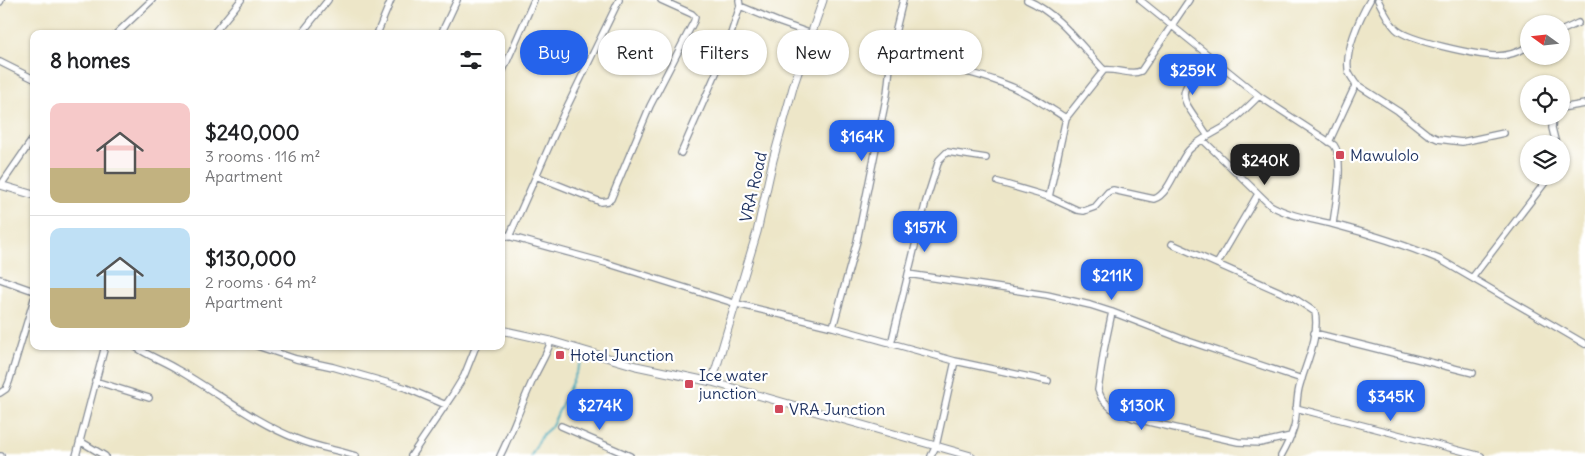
<!DOCTYPE html>
<html lang="en">
<head>
<meta charset="utf-8">
<style>
  body { margin:0; font-family:Delius,sans-serif; background:#f2f2f2; color:#202124; height:100vh; display:flex; flex-direction:column; font-size:19px; white-space:nowrap }
  * { box-sizing:border-box; margin:0 }
  p { font-size:16px; color:#757577 }
  .icon { flex:none; width:28px; height:28px; fill:none; stroke:currentColor; stroke-width:2; stroke-linecap:round; stroke-linejoin:round }
  .map { position:relative; flex:1; overflow:hidden }
  .panel { position:absolute; left:30px; top:30px; width:475px; height:320px; display:flex; flex-direction:column; background:#fff; border-radius:10px; box-shadow:0 1px 4px #0004 }
  .panel>* { flex:none }
  .top-card { position:absolute; left:520px; top:30px; width:475px; height:45px; display:flex; gap:10px }
  .needle { width:32px; rotate:285deg }
  .fabs { position:absolute; left:1520px; top:15px; display:grid; gap:10px }
  .fabs a { display:grid; place-items:center; width:50px; height:50px; border-radius:50%; background:#fff; box-shadow:0 1px 4px #0004; font-size:25px }
  .price { position:absolute; translate:-50% -42px; padding:0 11px; border-radius:10px; background:#2563eb; color:#fff; font-size:16px; line-height:32px; filter:drop-shadow(0 1px 2px #0008) }
  .price::after { content:''; position:absolute; left:50%; top:30px; width:15px; height:11px; margin-left:-8px; background:inherit; clip-path:polygon(0 0,100% 0,50% 100%) }
  .price.current { background:#222; color:#fff }
  ul { padding:0; list-style:none }
  li { display:flex; align-items:center; gap:15px; height:125px; padding:0 20px }
  li+li { border-top:1px solid #e0e0e0 }
  li span { display:grid; place-items:center; flex:none; width:140px; height:100px; border-radius:10px; color:#555 }
  li>.icon { margin-inline-start:auto }
  span .icon { width:60px; height:60px; fill:#fffc; stroke-width:1 }
  li b { font-size:21px }
  h2 { display:flex; justify-content:space-between; align-items:center; height:60px; padding:0 20px; font-size:21px }
  .chip { padding:0 18px; border-radius:22px; background:#fff; box-shadow:0 1px 4px #0004; font-size:18px; line-height:45px }
  .chip.current { background:#2563eb; color:#fff }
  .map>svg:first-child { display:block }
</style>
</head>
<body>
<div class="map">
<svg width="1585" height="456" viewBox="0 0 1585 456">
  <rect width="100%" height="100%" fill="#fff"/>
  <filter id="ink" filterUnits="userSpaceOnUse"><feTurbulence type="fractalNoise" baseFrequency=".02" numOctaves="2"/><feDisplacementMap in="SourceGraphic" scale="10" xChannelSelector="R" yChannelSelector="G"/><feConvolveMatrix kernelMatrix="1 2 1 2 8 2 1 2 1" color-interpolation-filters="sRGB"/></filter>
  <filter id="wash" filterUnits="userSpaceOnUse"><feTurbulence type="fractalNoise" baseFrequency=".0096" numOctaves="4" result="noise"/><feDisplacementMap in="SourceGraphic" scale="20" xChannelSelector="R" yChannelSelector="G"/><feGaussianBlur stdDeviation="1.12" result="paint"/><feColorMatrix in="noise" values="0 0 0 0 0 0 0 0 0 0 0 0 0 0 0 0 0 1.4 0 .05"/><feComposite in="paint" operator="in"/></filter>
  <g filter="url(#wash)">
    <rect width="100%" height="100%" fill="#ede6c8"/>
    <g fill="none" stroke-linecap="round" stroke-linejoin="round">
      <path stroke="#3ea9bd" stroke-width="2" d="M531 456 542 435 552 426 583 358"/>
    </g>
  </g>
  <g filter="url(#ink)">
    <g fill="none" stroke-linecap="round" stroke-linejoin="round">
      <defs>
        <path id="minor" d="M1027 0C1059 14 1080 45 1104 70
          M1140 0 1259 96 1334 145C1345 160 1335 206 1333 224
          M1378 0C1383 10 1388 21 1396 29 1408 41 1477 55 1496 56 1507 56 1519 52 1529 46
          M0 2 1 0
          M740 6 781 23 812 34
          M1561 31 1578 23
          M116 34 152 0
          M213 34 241 0
          M301 34 328 0
          M377 34 391 0
          M441 34 457 0
          M890 57C927 64 966 69 1002 83 1025 91 1045 105 1066 118
          M0 62 34 79
          M501 75 534 0
          M1356 84 1398 111 1427 134 1438 139 1462 142 1504 133
          M1561 108 1585 104
          M1553 116 1552 128 1556 144
          M1208 136C1179 92 1173 100 1209 56
          M1203 140 1270 205C1289 216 1311 219 1332 224 1367 233 1408 246 1441 260L1585 344
          M1329 142 1356 84C1354 81 1351 77 1349 73 1343 54 1360 17 1370 0
          M681 153 724 55 740 6 739 0
          M536 176 601 202 608 201 611 199 650 106 694 21 695 17 692 14 661 0
          M998 182 1049 197 1077 210 1084 211 1095 207 1108 192 1113 190 1154 199C1170 194 1177 163 1189 150 1198 140 1213 134 1224 127 1237 118 1248 107 1259 96
          M1 185 34 137
          M1049 197 1066 118 1104 70C1116 68 1130 76 1141 71L1189 0
          M501 234 606 263 737 304 833 327 955 361 1048 381
          M509 237 563 115 619 0
          M1172 244 1294 298 1315 312C1320 337 1305 365 1299 388 1296 401 1297 415 1294 427 1291 437 1286 447 1281 456
          M1217 264 1258 194
          M908 274 1047 295 1090 305 1112 312 1182 339 1302 379
          M1472 278 1550 176
          M0 279 34 291
          M1112 312 1104 350 1098 390 1102 399 1111 408 1133 418 1153 423 1238 442 1260 443 1291 436
          M833 327 857 241 887 94 893 41 903 0
          M1314 333 1473 373
          M891 344 926 201 939 160 947 152 986 158
          M134 346C148 356 164 361 178 370 218 393 254 422 297 439 316 447 337 450 356 456
          M257 346 296 359 333 367 406 388 446 405
          M95 381 149 398
          M0 393 6 389 9 382 34 299
          M1296 408 1481 456
          M561 426 630 456
          M80 441 105 456
          M0 456H1
          M76 456 105 346
          M411 456 453 394 464 376 476 346
          M500 456C512 432 520 408 531 384 537 369 546 357 551 341
          M931 456 936 446 955 361"/>
        <path id="tertiary" d="M0 185 34 195
          M501 330 551 341 636 366 712 382 971 456
          M712 382 757 232 773 160 794 84 823 0"/>
      </defs>
      <use href="#minor" stroke="#848a93" stroke-width="8"/>
      <use href="#tertiary" stroke="#848a93" stroke-width="9"/>
      <use href="#minor" stroke="#fff" stroke-width="5.5"/>
      <use href="#tertiary" stroke="#fff" stroke-width="7"/>
    </g>
  </g>
  <g fill="#d1495b" stroke="#fff" stroke-width="2">
    <rect x="1335" y="150" width="10" height="10" rx="2.5"/>
    <rect x="555" y="350" width="10" height="10" rx="2.5"/>
    <rect x="684" y="379" width="10" height="10" rx="2.5"/>
    <rect x="774" y="404" width="10" height="10" rx="2.5"/>
  </g>
  <g text-anchor="middle" dominant-baseline="central" stroke-width="4.5" stroke-linejoin="round" paint-order="stroke">
    <g font-size="16" fill="#1b2f5e" stroke="#fff" text-anchor="start">
      <text x="1350" y="155">Mawulolo</text>
      <text x="570" y="355">Hotel Junction</text>
      <text x="699" y="375">Ice water<tspan x="699" dy="18">junction</tspan></text>
      <text x="789" y="409">VRA Junction</text>
    </g>
    <g font-size="16" fill="#1b2f5e" stroke="#fff">
      <text transform="translate(753 187) rotate(-77)">VRA Road</text>
    </g>
  </g>
</svg>
<div class="fabs">
<a><svg class="needle" viewBox="-14 -14 28 28"><path d="M0-13l5 13h-10z" fill="#e53935"/><path d="M0 13l5-13h-10z" fill="#757577"/></svg></a>
<a><svg class="icon" aria-label="locate" viewBox="0 0 24 24"><circle cx="12" cy="12" r="6"/><path d="M12 2v4M12 18v4M2 12h4M18 12h4"/></svg></a>
<a><svg class="icon" aria-label="layers" viewBox="0 0 24 24"><path d="M12 4l9 5-9 5-9-5zM3 14l9 5 9-5"/></svg></a>
</div>
<b class="price" style="left:1193px;top:96px">$259K</b>
<b class="price" style="left:862px;top:162px">$164K</b>
<b class="price current" style="left:1265px;top:186px">$240K</b>
<b class="price" style="left:925px;top:253px">$157K</b>
<b class="price" style="left:1112px;top:301px">$211K</b>
<b class="price" style="left:1391px;top:422px">$345K</b>
<b class="price" style="left:600px;top:431px">$274K</b>
<b class="price" style="left:1142px;top:431px">$130K</b>
<div class="top-card">
<a class="chip current">Buy</a>
<a class="chip">Rent</a>
<a class="chip">Filters</a>
<a class="chip">New</a>
<a class="chip">Apartment</a>
</div>
<section class="panel">
<h2>8 homes<svg class="icon" aria-label="filters" viewBox="0 0 24 24"><path d="M4 7h16M4 17h16"/><circle cx="9" cy="7" r="2"/><circle cx="15" cy="17" r="2"/></svg></h2>
<ul>
<li><span style="background:linear-gradient(#f6c9c9 65%,#c2b280 0)"><svg class="icon" aria-label="home" viewBox="0 0 24 24"><path d="M3 11l9-7 9 7M6 9v11h12V9"/></svg></span><div><b>$240,000</b><p>3 rooms · 116 m²</p><p>Apartment</p></div></li>
<li><span style="background:linear-gradient(#bfe0f5 60%,#c2b280 0)"><svg class="icon" aria-label="home" viewBox="0 0 24 24"><path d="M3 11l9-7 9 7M6 9v11h12V9"/></svg></span><div><b>$130,000</b><p>2 rooms · 64 m²</p><p>Apartment</p></div></li>
</ul>
</section>
</div>
</body>
</html>
